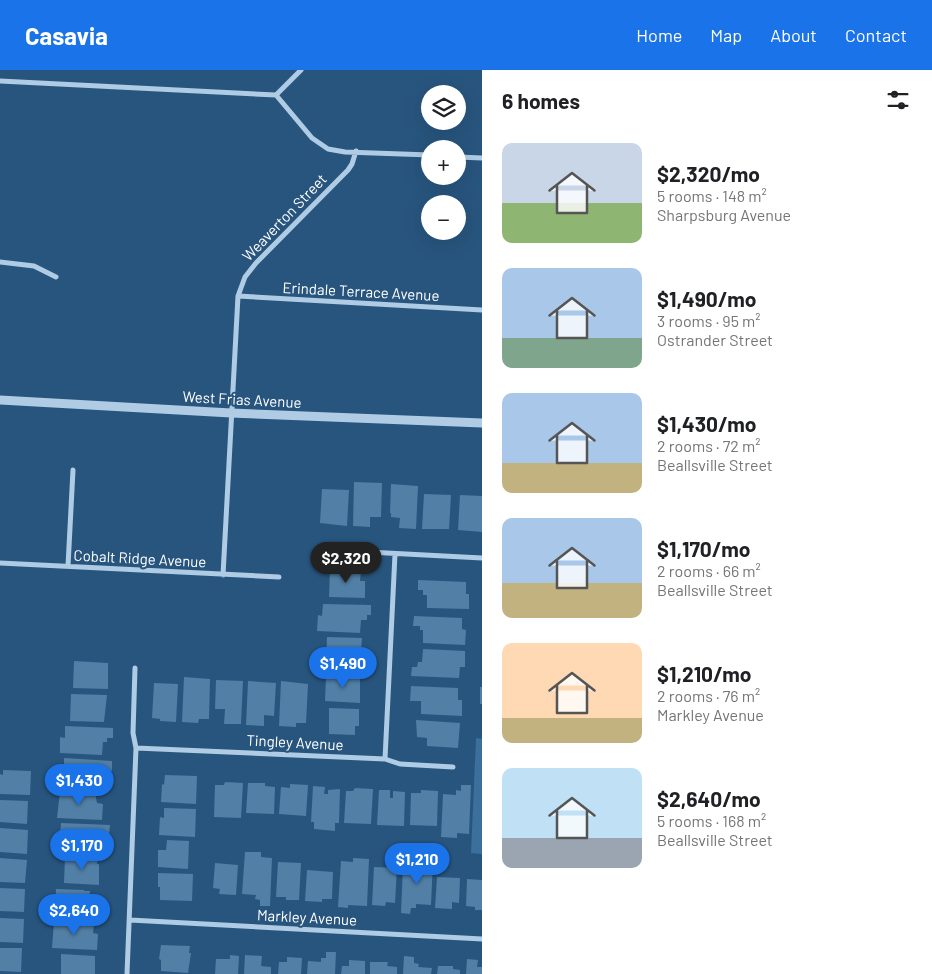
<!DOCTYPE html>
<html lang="en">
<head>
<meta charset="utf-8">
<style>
  body { margin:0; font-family:Barlow,sans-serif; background:#f6f6f6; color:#202124; height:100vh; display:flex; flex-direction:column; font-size:19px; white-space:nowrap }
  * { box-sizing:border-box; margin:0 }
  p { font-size:16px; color:#757577 }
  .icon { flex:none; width:28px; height:28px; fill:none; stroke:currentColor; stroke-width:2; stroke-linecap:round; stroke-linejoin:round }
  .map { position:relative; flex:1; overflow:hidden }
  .panel { display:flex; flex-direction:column; background:#fff; width:450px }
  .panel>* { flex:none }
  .fabs { position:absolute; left:421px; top:15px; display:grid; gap:10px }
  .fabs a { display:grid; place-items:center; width:45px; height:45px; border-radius:50%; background:#fff; box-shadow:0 5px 20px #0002; font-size:25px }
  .price { position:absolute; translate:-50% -42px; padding:0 11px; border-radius:18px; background:#1a73e8; color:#fff; font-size:16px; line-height:32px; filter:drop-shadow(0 1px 2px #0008) }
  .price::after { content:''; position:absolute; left:50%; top:30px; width:15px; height:11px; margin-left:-8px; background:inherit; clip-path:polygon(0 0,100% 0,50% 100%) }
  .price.current { background:#222; color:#fff }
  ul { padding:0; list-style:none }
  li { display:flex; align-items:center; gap:15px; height:125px; padding:0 20px }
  li span { display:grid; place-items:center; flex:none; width:140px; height:100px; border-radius:10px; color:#555 }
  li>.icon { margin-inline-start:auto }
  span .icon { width:60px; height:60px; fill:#fffc; stroke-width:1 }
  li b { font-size:21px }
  h2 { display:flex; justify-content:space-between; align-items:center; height:60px; padding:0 20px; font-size:21px }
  header { display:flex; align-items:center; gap:30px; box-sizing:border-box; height:70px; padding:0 25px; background:#1a73e8; color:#fff }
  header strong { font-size:24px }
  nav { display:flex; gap:28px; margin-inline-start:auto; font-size:18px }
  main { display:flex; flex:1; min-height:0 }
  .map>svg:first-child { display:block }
</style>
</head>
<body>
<header>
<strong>Casavia</strong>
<nav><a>Home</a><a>Map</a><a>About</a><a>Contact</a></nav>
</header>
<main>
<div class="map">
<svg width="482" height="904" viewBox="0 0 482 904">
  <rect width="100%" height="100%" fill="#28557e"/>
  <path fill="#3c6f9b" d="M476 668 482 669V784L471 783Z"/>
  <path fill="#517fa6" d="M354 412 382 413 381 447H370V457L353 456Z
    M391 414 418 416 416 459 399 458 400 448 391 447V443H390Z
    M322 419 349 420 347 456 320 453Z
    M424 424 451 425 449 459H422Z
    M460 425 482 426V462L458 460Z
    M330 499 361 501 360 511H365V528L329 527Z
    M418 510 466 512V524H469V539L427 538V525H423V520H418Z
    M323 534 371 535V545H367V550H361L360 563 317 561 318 545 322 546Z
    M414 546 462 548V559L466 560 465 575 423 573V560H420V556H413Z
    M327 567 362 568 360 595 326 594Z
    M423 579 465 581V597H460L459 608 411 606 412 597H417L418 592H422Z
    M74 591 108 593V619L73 618Z
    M326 606 360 607V633L325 631Z
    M184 607 210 609 209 649H199L198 653 182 652Z
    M216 610 243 611 241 654H224L225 639H215Z
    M248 611 276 613 274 646 264 645V656L246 655Z
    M281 611 308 614 306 653H296V657L279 656Z
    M154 613 178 614 176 652 160 651V649L152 648Z
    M411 616 458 618V630H462V646L421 644V631H410Z
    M480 617H482V634H480Z
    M71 624 107 625 104 652 70 651Z
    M329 638 359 639V656H355V665L329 664Z
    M416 650 460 653 458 678 427 676V668L417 667Z
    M65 656 113 658V668H107V672H103L102 685 60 683V667L65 668Z
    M64 688 112 691V701L105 700V705L101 704V718L58 716 59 700H64Z
    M3 700 31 701 30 725 0 724V704L3 705Z
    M165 705 197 706 196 734 161 732 162 714 164 715Z
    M225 712 243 713 241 748 214 747 215 715H224Z
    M248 713H265V716L275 717 274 744 246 743Z
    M290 714 308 715 306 746 279 744 281 717 290 718Z
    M461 715H471L469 764 457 763V768L441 767 443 724 456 725V720L461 721Z
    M313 716 325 717 324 724H328V720L340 719 339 753H335V761L314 759V752H311Z
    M355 718 373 719 371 754 344 753 346 721H353Z
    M379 720H390V728H393V721L405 722 404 756 377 755Z
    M421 720 438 721 437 756 410 755 411 723H421Z
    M60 721 95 722 97 733 103 734 102 750 57 748Z
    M0 730 28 731 27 754 0 752Z
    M164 738 196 739 195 767 159 765 160 747 164 748Z
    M61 753 110 755 109 765H105L104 769H99L98 783 55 782 56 765H60Z
    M0 758 28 760 27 784 0 782Z
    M167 770 189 771 188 799 158 797V780H166Z
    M245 782H261V787L272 788 270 836H260V830L255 829 256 825 242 824Z
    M65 786 98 788 97 794H99V815L64 813Z
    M0 788 27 790 25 813 0 812Z
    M353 788 369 789 367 836 348 835V838L338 837 341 791 353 792Z
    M415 790 433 791 431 835 416 834V838H411L410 844 401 843 403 795 415 796Z
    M278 792 301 793 299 830H286V827H276Z
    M215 793 238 795 236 825 219 824 220 819 213 818Z
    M374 797 397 798 395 833 386 832 385 836 372 835Z
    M307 800 333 802 332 829H322V832L305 831Z
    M158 803 193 804 192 831 160 830V817H158Z
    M437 807 460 808 459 833 452 832V839L435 838Z
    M467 809 482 810V840H475V837L466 836Z
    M0 818 25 819 24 842 0 841Z
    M56 819 84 820V821H90L89 830H98L97 847 55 846Z
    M0 848 24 849 23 873 0 872Z
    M54 851 94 853 93 863 98 864 97 880 52 878Z
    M161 875 190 876 189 883H191L188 903 161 901V890L159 889Z
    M0 878H22L21 902 0 901Z
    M326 882H336L335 904H307L308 891 321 892V888H326Z
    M61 884 95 886V904H61Z
    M230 885 239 886 238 904H215L216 889H230Z
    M245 885 262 886 261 896 271 897V904H244Z
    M404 886 414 887V893L419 894 418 897 432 898 431 904H403Z
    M287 887 302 888 301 904H278L279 892H287Z
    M467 889 478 890 477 897H482V904H466Z
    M349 890 365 891V904H341L342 896H349Z
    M370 892H388L387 896 397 897V904H370Z
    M438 896H453V899L460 900V904H437Z"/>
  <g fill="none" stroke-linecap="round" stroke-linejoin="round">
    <path stroke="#afcce4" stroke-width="5" d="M0 11 276 25 301 0
      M276 25 312 68 328 79 345 82 430 85
      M458 87 482 88
      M0 192 34 196 56 207
      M238 226 482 240
      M330 480 482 488
      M0 493 279 507
      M68 496 73 400
      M223 505 238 226 245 207 256 193 348 100 352 94 356 81
      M136 678 385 689 400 694 453 697
      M385 689 395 484
      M130 850 482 869
      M127 904 136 678 133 663 135 598"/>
    <path stroke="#afcce4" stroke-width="9" d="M0 330 231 343 482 353"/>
  </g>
  <g text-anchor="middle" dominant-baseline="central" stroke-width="4.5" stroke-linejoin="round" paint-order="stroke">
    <g font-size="15" fill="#fff" stroke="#28557e">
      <text transform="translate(284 147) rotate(-46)">Weaverton Street</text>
      <text transform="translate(361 221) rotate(3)">Erindale Terrace Avenue</text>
      <text transform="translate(242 329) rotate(3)">West Frias Avenue</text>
      <text transform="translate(140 488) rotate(3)">Cobalt Ridge Avenue</text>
      <text transform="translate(295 672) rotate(3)">Tingley Avenue</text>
      <text transform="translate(307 847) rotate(3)">Markley Avenue</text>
    </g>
  </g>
</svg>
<div class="fabs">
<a><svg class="icon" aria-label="layers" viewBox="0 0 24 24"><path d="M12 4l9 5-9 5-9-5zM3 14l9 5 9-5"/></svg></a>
<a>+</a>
<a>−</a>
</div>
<b class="price current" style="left:346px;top:514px">$2,320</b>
<b class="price" style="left:343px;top:619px">$1,490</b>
<b class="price" style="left:79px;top:736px">$1,430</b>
<b class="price" style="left:82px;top:801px">$1,170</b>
<b class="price" style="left:417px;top:815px">$1,210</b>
<b class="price" style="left:74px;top:866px">$2,640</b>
</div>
<section class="panel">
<h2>6 homes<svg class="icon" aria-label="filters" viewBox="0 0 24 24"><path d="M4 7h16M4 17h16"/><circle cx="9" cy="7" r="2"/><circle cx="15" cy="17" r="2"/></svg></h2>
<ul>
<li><span style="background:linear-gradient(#c9d6e8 60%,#8fb573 0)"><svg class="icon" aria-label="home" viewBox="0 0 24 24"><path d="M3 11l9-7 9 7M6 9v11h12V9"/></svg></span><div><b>$2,320/mo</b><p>5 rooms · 148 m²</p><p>Sharpsburg Avenue</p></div></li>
<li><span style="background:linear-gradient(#a9c7e8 70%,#7fa58c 0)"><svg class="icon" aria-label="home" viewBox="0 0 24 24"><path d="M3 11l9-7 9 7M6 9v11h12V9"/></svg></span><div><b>$1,490/mo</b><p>3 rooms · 95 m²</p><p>Ostrander Street</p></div></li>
<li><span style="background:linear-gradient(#a9c7e8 70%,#c2b280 0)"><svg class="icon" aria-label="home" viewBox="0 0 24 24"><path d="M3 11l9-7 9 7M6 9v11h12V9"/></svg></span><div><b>$1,430/mo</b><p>2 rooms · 72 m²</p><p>Beallsville Street</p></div></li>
<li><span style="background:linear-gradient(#a9c7e8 65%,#c2b280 0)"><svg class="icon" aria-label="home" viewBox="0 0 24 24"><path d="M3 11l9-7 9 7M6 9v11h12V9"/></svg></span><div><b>$1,170/mo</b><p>2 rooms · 66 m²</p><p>Beallsville Street</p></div></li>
<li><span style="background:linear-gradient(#ffd9b3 75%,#c2b280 0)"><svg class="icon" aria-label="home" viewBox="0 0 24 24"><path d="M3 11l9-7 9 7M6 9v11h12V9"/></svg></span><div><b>$1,210/mo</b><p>2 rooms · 76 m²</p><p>Markley Avenue</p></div></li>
<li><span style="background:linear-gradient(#bfe0f5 70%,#9aa5b1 0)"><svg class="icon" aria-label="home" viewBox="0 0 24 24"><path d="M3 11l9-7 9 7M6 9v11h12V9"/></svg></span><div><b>$2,640/mo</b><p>5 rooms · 168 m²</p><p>Beallsville Street</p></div></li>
</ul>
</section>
</main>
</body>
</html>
